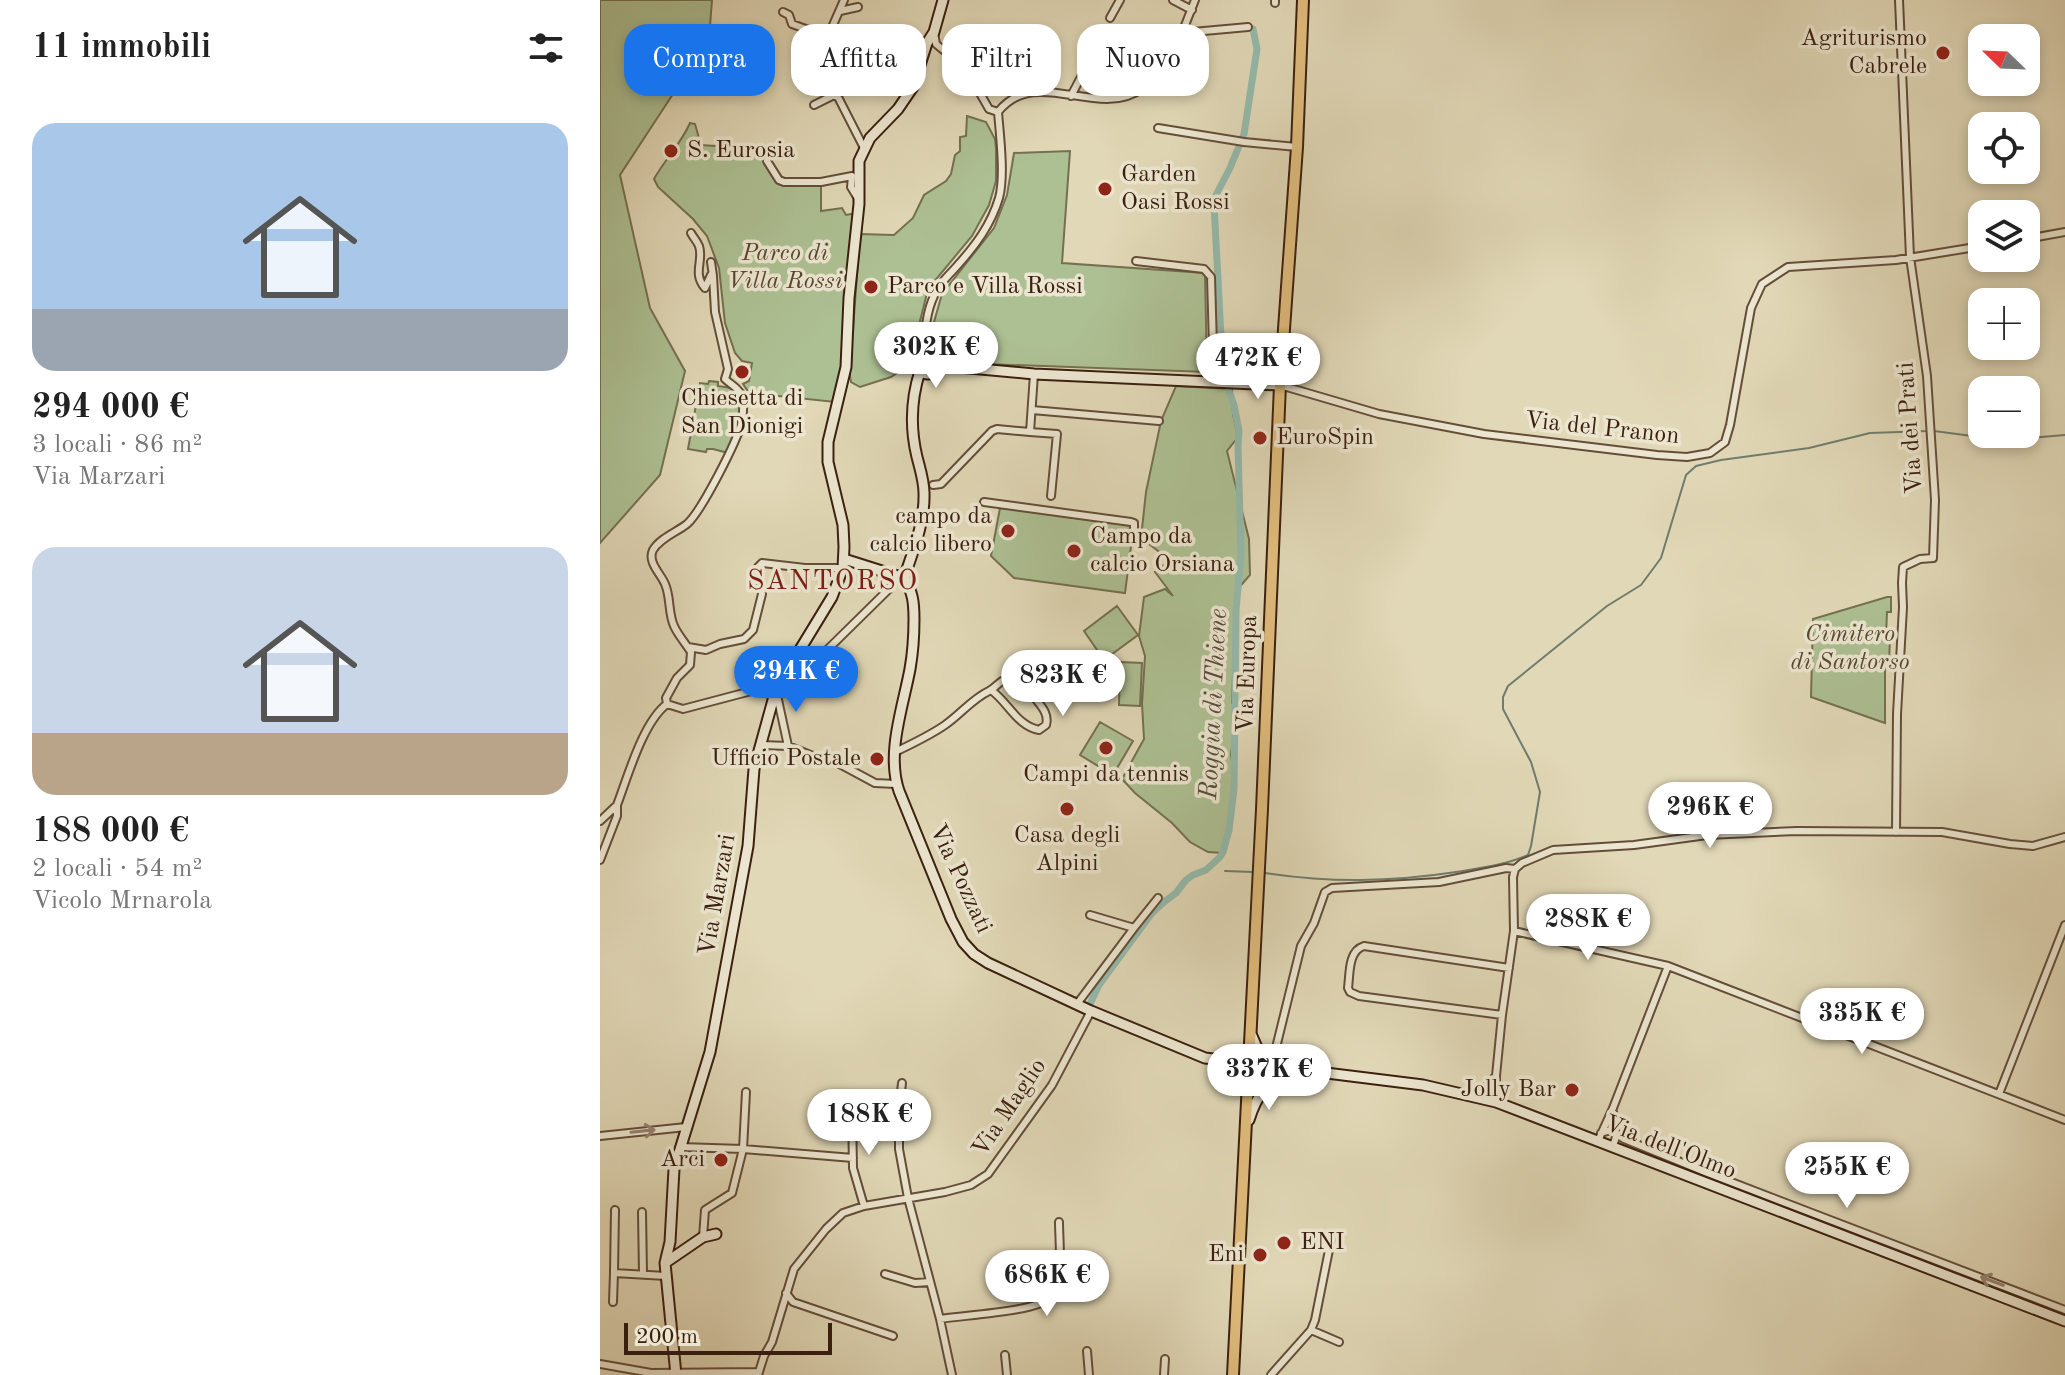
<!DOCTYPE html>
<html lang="it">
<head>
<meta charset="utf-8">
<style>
  body { margin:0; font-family:"Old Standard TT",serif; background:#f6f6f6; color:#222; height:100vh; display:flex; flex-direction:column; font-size:30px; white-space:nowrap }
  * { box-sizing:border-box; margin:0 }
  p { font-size:26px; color:#767676 }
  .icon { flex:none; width:44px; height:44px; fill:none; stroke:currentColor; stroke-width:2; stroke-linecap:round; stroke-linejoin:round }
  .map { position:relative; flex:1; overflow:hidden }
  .details { display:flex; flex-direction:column; background:#fff; width:600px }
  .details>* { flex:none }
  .banner { position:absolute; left:24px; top:24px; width:760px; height:72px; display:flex; gap:16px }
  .needle { width:52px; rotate:293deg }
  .controls { position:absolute; left:1368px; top:24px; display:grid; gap:16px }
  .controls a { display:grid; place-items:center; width:72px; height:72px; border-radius:16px; background:#fff; box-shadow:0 4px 12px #0003; font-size:40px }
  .scale { position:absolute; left:24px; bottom:20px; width:208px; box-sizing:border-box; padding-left:8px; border:4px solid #3b200f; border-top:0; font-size:22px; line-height:28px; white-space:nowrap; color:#3b200f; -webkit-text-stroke:6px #ece6d0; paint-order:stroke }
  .price { position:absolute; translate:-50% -68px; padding:0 18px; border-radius:28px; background:#fff; color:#222; font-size:26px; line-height:52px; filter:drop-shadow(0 2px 4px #0008) }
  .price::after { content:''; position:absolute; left:50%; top:48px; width:24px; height:18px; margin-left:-12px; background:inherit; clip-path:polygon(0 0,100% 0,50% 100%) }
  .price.active { background:#1a73e8; color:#fff }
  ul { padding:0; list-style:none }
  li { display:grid; align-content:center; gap:16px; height:424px; padding:0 32px }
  li span { display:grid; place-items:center; height:248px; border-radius:24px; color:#555 }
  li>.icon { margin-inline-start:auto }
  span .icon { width:144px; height:144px; fill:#fffc; stroke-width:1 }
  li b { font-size:34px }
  h2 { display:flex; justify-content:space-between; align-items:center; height:96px; padding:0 32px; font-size:34px }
  .pill { padding:0 28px; border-radius:24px; background:#fff; box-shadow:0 4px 12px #0003; font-size:28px; line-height:72px }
  .pill.active { background:#1a73e8; color:#fff }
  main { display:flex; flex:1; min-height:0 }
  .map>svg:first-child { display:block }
</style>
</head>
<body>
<main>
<section class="details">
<h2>11 immobili<svg class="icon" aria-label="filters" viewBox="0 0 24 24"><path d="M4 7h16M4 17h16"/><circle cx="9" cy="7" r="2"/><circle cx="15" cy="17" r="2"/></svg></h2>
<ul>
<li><span style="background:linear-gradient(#a9c7e8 75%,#9aa5b1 0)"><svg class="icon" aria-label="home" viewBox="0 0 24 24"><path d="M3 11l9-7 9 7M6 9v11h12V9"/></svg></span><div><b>294 000 €</b><p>3 locali · 86 m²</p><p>Via Marzari</p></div></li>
<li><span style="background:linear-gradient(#c9d6e8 75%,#b9a48a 0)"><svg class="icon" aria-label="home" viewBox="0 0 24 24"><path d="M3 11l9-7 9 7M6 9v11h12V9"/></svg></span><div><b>188 000 €</b><p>2 locali · 54 m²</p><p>Vicolo Mrnarola</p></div></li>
</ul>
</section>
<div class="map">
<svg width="1465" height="1375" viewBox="0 0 1465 1375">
  <rect width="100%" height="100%" fill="#e1d8b7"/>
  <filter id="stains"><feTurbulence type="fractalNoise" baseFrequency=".0025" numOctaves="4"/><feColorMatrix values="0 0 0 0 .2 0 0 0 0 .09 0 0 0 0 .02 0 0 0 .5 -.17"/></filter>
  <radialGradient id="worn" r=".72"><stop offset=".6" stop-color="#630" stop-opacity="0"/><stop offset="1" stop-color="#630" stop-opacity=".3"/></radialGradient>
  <path fill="#adc093" stroke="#747051" stroke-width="2" d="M0 0H112L109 39 20 175 50 308 85 371 60 475 0 543Z
    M367 116 386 122 395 139 396 149V181L389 205 372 236 328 289 309 365 291 377 260 387 251 382 248 365 253 330 260 234 294 235 313 218 324 195 346 181 351 174 355 155 360 151V137L366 136Z
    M90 123 95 124 101 145C142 148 156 143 179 180L221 182V211L242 208 246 215 257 213 246 367 235 402 149 393 143 384 149 381 152 363 142 361 135 353 125 323 119 268 107 236 93 219 58 187 54 179C65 159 81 144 90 123Z
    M470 151 462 263 605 273 607 372 386 364V360L350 356 342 353 336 337 337 324 334 322 342 294 394 228 407 195 414 153Z
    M109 381 118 382V386L137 389C145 413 137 430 128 453L113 449H107L106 452 88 449 100 383 108 384Z
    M576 386 632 389 633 414 638 437 627 451 649 539 650 575 636 591 632 703 637 709 631 755 634 773 630 816 622 853 608 852 590 842 572 823 535 793 522 779 544 739 542 704 545 656 539 636 544 597 565 589 573 596 555 572 570 560 541 538 546 492 561 421Z
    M400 508 534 523 525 593 414 578 391 556Z
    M1287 597H1291V612H1287L1286 637 1290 638 1289 663H1285V723L1211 697 1213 619Z
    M517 606 538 635 504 660 484 631Z
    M520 662 542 663 540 706 519 705Z
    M500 722 533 741 513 775 480 755Z"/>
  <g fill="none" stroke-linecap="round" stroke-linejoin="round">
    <path stroke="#707c6d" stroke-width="2" d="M1334 431 1403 440 1465 435
      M625 871 653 872
      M665 873C731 883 790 882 856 872 880 868 905 865 928 855L931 846 940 792 931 762 903 709V697L908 686 1007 606 1041 585 1061 558 1086 475 1096 466 1121 460 1209 448 1270 433 1328 431"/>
    <path stroke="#94baac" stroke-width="7" d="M491 1002 499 985 552 913 564 902 576 893 586 880 593 875 606 870 620 857 623 852 629 830 634 789 636 610 641 554 638 446 639 431 634 405 623 375 614 204 615 197 630 168 644 134 657 49 653 29"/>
    <defs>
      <path id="street" d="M244 0 222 50 220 74 239 99 264 148
        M573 0 592 10
        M675 3V0
        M240 11 258 7
        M183 12 189 15 192 24 228 37
        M510 18 520 0
        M334 32 336 44 353 58
        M582 33 648 27
        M356 61 377 88 389 109 398 112
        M471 96 490 60
        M214 105 236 94
        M398 112C436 64 498 121 543 88L582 33 595 0
        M558 128 644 142 697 147
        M167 161 179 180 184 182H221L252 176 251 187 257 197
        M1426 239 1465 232
        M536 261 604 269 611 277 614 382
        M111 262 113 276
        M325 356C324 335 326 309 337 290 342 281 350 274 357 266 375 246 391 225 399 198 405 176 400 136 398 112
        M434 374 430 432 457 434 451 496
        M680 385 779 414 884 434 1057 455 1087 457 1110 453 1125 442 1130 425 1151 308 1162 284 1188 267 1296 260 1382 246
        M432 410 559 421
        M333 485 341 484 392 431 397 429 430 432
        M384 502 531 522 534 523V539
        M88 647 106 650 120 644 144 639 153 630 162 594 158 567 162 563 205 568H243
        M192 664 216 658 225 652 288 590 298 576
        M177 695 188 746
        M67 704 66 698 77 678 90 665 91 652C86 644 78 635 74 626 68 613 71 598 65 584 61 574 47 562 53 550 60 538 77 532 87 524 101 512 138 440 142 421 143 414 144 403 142 396 138 387 131 385 125 379L128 369 115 312 113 276 111 275 105 288C92 273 104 261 99 246 97 241 93 237 91 233
        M161 745 188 746 220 759 236 762 275 783 296 784
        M295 752C312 744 329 736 345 725 361 714 372 699 389 691 397 687 401 678 410 679 420 681 429 691 435 698 442 707 449 714 446 725L439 730C417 726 408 702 391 690
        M0 821 17 805
        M1296 832 1297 714 1303 607 1302 583 1303 567 1320 559 1333 558 1335 500 1327 376 1310 257 1299 0
        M0 860 17 816V805C28 776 43 722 67 704L83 709 155 690 168 684 185 667
        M534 928 558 898
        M914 931 1068 966 1465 1120
        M477 1004 534 928 490 915
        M902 1015 759 996 750 992 748 988C750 973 748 951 764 946L909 968
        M672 1064 701 946 714 923 725 892 732 888 839 882 906 868 915 869 922 863 953 850 1034 845 1107 835 1197 831 1342 832 1410 844 1433 846 1465 837
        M302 1083 299 1109V1149L308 1198 340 1319 352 1375
        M1399 1094 1465 925
        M880 1098 885 1088 896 1076
        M896 1102V1076L902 1015 914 931 913 877 915 869
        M252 1112 253 1168 264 1206
        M1013 1112 1016 1137 1013 1146
        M1001 1133 1011 1130 1024 1139 1105 1172 1465 1310
        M0 1136 86 1127
        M998 1141 1013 1108 1068 966
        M80 1147 143 1149 253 1158
        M15 1210 14 1273 66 1276
        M42 1212 43 1274
        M103 1237 105 1210 132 1193 143 1149 146 1092
        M285 1274 315 1283 330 1282
        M186 1293 193 1302 293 1336
        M13 1302 14 1273
        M340 1319C363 1315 438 1312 451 1297 464 1283 459 1241 459 1222
        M711 1330 715 1320 731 1240
        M487 1351 489 1375
        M405 1355 407 1375
        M0 1364 51 1373 158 1372
        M158 1375 164 1356 172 1342 194 1269 226 1229 243 1213 264 1206 345 1192 371 1185 388 1174 452 1085 491 1011
        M564 1375 565 1359
        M671 1375 711 1330 739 1342"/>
      <path id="secondary" d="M319 365a9 9 0 1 1 18 0a9 9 0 1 1-18 0Z
        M337 365 434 374 680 385
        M244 559 304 578
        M304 578C313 592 314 603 314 619 314 636 313 652 310 669 303 707 286 753 299 791L351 919 363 942 374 954 388 963 491 1011 605 1058 823 1085 896 1102 1465 1321
        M304 578C313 551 325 522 324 493 324 481 320 469 317 457 310 428 311 399 320 371
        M652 1036 658 1050 674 1065
        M647 1071 665 1078H677
        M649 1120C658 1091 668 1082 695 1070
        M65 1263 103 1237 116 1234
        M76 1375 65 1263 70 1242 74 1169 110 1052 148 846 154 769 176 689 232 597 243 568 244 547 243 525 228 462V442L246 367 249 298 259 204V161L270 138 298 109 313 87 327 43 334 32 343 0"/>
      <path id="primary" d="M633 1375 662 809 680 385 697 147 703 0"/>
    </defs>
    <use href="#street" stroke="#644e39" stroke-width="10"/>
    <use href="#secondary" stroke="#3b200f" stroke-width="13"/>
    <use href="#primary" stroke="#3b200f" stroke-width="14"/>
    <use href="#street" stroke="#ece6d0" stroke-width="6"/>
    <use href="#secondary" stroke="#ece6d0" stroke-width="9"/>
    <use href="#primary" stroke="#e0bc7c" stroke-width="10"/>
  </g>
  <defs><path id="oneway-shaft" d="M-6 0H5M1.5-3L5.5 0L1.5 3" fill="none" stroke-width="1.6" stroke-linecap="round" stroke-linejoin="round" transform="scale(2)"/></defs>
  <g stroke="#948370">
    <use href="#oneway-shaft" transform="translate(43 1131) rotate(-6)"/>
    <use href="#oneway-shaft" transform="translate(1392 1281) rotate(-159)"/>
  </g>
  <g fill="#8f2418" stroke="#ece6d0" stroke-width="3">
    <circle cx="1343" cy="53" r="8"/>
    <circle cx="71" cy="151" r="8"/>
    <circle cx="505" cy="189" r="8"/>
    <circle cx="271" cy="287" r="8"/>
    <circle cx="142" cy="372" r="8"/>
    <circle cx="660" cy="438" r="8"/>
    <circle cx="408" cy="531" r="8"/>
    <circle cx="474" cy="551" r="8"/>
    <circle cx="506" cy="748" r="8"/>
    <circle cx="277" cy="759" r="8"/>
    <circle cx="467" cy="809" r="8"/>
    <circle cx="972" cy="1090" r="8"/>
    <circle cx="121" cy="1160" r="8"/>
    <circle cx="684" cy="1243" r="8"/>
    <circle cx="660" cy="1255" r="8"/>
  </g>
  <g text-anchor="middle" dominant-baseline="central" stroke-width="7" stroke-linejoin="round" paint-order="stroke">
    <g font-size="24" fill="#3b200f" stroke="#ece6d0" text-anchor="end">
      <text x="1327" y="39">Agriturismo<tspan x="1327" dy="28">Cabrele</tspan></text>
      <text x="87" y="151" text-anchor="start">S. Eurosia</text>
      <text x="521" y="175" text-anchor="start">Garden<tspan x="521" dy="28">Oasi Rossi</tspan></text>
      <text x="287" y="287" text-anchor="start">Parco e Villa Rossi</text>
      <text x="142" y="399" text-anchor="middle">Chiesetta di<tspan x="142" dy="28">San Dionigi</tspan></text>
      <text x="676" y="438" text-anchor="start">EuroSpin</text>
      <text x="392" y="517">campo da<tspan x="392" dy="28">calcio libero</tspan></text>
      <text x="490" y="537" text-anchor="start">Campo da<tspan x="490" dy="28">calcio Orsiana</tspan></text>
      <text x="261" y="759">Ufficio Postale</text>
      <text x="506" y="775" text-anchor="middle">Campi da tennis</text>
      <text x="467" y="836" text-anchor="middle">Casa degli<tspan x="467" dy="28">Alpini</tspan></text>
      <text x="956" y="1090">Jolly Bar</text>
      <text x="105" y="1160">Arci</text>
      <text x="700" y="1243" text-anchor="start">ENI</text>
      <text x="644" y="1255">Eni</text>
    </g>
    <g font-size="24" font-style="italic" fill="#584830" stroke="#ece6d0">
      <text x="185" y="254">Parco di<tspan x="185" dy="28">Villa Rossi</tspan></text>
      <text x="1250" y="635">Cimitero<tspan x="1250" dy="28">di Santorso</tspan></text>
    </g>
    <g font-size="24" fill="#3b200f" stroke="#ece6d0">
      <text transform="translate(1311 428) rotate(-94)">Via dei Prati</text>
      <text transform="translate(1002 429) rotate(6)">Via del Pranon</text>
      <text transform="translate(648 674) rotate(-88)">Via Europa</text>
      <text transform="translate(360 879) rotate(65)">Via Pozzati</text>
      <text transform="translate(118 895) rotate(-80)">Via Marzari</text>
      <text transform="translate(410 1108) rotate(-56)">Via Maglio</text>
      <text transform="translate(1070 1148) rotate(21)">Via dell'Olmo</text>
    </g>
    <g font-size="26" font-style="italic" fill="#564e3e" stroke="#ece6d0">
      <text transform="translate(614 704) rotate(-87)">Roggia di Thiene</text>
    </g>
    <g font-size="28" letter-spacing="2" fill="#7a1f14" stroke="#ece6d0">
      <text x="233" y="582">SANTORSO</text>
    </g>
  </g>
  <rect width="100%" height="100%" filter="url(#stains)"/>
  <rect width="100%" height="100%" fill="url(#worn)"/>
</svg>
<div class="controls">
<a><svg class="needle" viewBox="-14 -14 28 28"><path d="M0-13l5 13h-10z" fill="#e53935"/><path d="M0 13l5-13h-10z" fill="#767676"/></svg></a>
<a><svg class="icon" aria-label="locate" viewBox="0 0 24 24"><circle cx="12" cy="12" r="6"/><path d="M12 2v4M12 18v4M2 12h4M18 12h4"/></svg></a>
<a><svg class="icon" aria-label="layers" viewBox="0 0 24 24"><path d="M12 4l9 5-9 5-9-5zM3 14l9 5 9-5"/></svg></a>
<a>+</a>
<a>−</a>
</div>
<div class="scale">200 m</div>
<b class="price" style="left:336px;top:390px">302K €</b>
<b class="price" style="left:658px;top:401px">472K €</b>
<b class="price active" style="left:196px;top:714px">294K €</b>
<b class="price" style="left:463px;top:718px">823K €</b>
<b class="price" style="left:1110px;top:850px">296K €</b>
<b class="price" style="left:988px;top:962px">288K €</b>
<b class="price" style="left:1262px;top:1056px">335K €</b>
<b class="price" style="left:669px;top:1112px">337K €</b>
<b class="price" style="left:269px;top:1157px">188K €</b>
<b class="price" style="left:1247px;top:1210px">255K €</b>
<b class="price" style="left:447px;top:1318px">686K €</b>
<div class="banner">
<a class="pill active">Compra</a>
<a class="pill">Affitta</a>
<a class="pill">Filtri</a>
<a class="pill">Nuovo</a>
</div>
</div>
</main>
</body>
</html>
